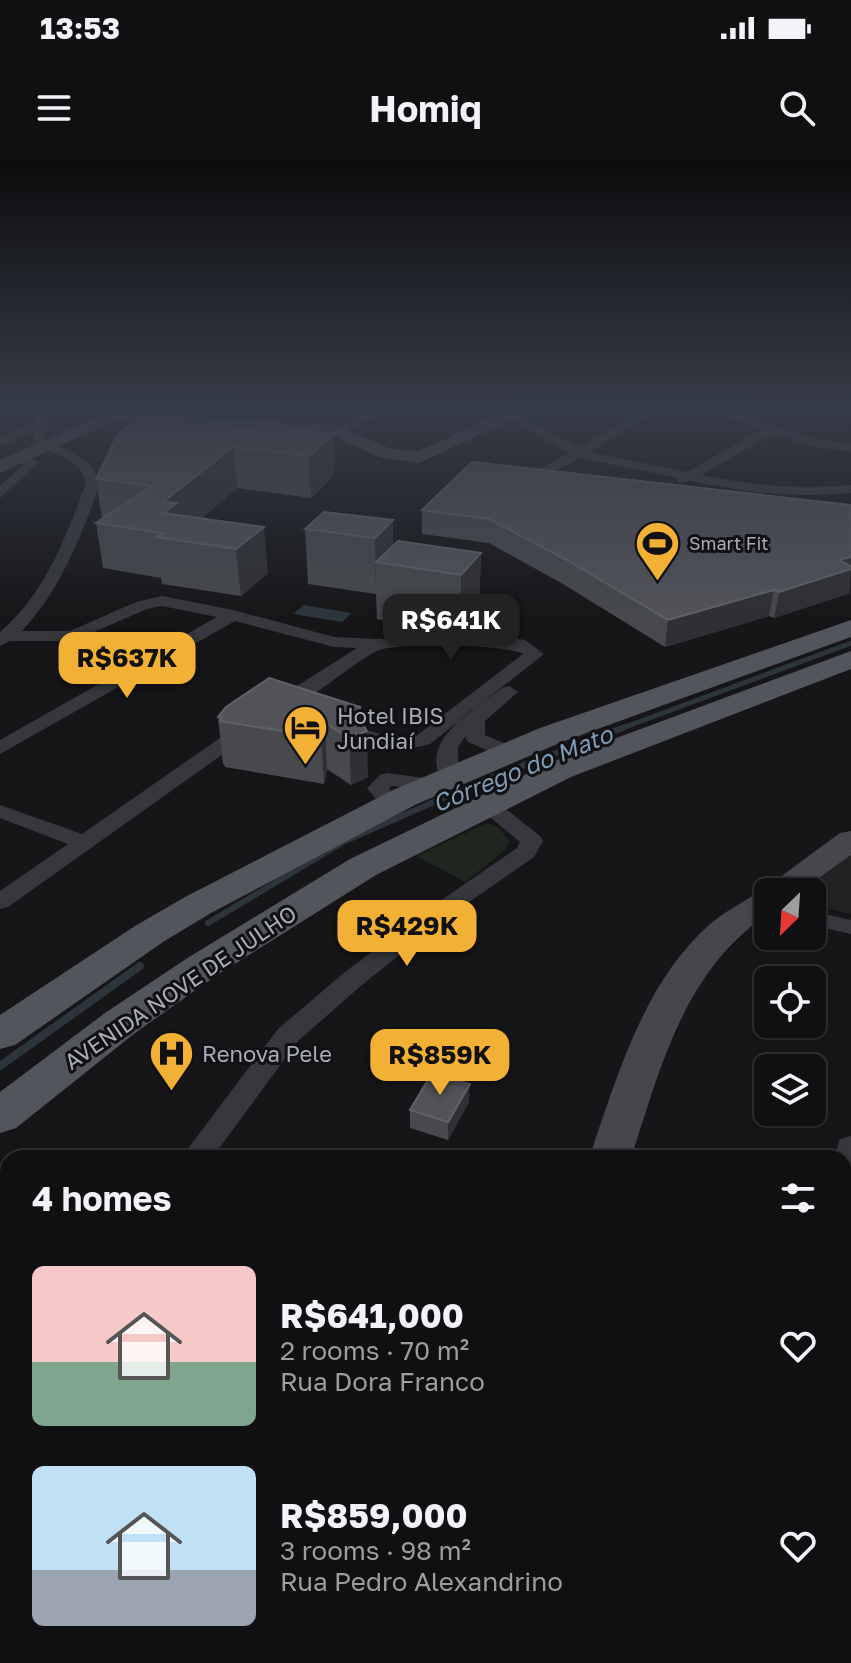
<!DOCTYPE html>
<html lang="en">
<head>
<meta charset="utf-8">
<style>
  body { margin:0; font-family:"Golos Text",sans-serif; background:#19191b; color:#f1f3f6; height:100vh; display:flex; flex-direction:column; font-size:30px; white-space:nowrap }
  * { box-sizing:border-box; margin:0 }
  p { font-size:26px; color:#9c9d9f }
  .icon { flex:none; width:44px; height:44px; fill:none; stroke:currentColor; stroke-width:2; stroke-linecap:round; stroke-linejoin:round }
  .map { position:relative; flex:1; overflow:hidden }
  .side { position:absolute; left:0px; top:990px; width:852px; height:514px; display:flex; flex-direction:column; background:#101012; border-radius:24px 24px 0 0; box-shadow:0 2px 6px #0004,0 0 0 2px #303032 }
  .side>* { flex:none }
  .needle { width:52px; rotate:205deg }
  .fabs { position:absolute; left:754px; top:718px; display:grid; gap:16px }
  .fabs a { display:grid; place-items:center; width:72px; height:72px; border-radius:12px; background:#101012; box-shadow:0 2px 6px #0004,0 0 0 2px #303032; font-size:40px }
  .price { position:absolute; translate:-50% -68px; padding:0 18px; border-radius:16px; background:#f2b134; color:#111; font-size:26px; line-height:52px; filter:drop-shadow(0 2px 4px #0008) }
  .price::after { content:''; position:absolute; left:50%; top:48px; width:24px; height:18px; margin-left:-12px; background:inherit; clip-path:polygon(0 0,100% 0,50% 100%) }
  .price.on { background:#222; color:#fff }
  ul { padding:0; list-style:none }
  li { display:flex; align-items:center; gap:24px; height:200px; padding:0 32px }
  li span { display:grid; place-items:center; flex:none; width:224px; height:160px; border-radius:12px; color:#555 }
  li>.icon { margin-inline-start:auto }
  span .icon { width:96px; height:96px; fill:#fffc; stroke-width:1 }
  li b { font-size:34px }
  h2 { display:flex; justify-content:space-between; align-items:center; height:96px; padding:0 32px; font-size:34px }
  .status { display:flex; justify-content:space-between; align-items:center; height:56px; padding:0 40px; background:#101012; direction:ltr }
  .status svg { height:22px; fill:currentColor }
  header { display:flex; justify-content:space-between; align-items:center; height:104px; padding:0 32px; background:#101012; font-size:36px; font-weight:700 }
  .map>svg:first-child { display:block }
</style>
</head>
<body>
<div class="status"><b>13:53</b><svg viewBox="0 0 49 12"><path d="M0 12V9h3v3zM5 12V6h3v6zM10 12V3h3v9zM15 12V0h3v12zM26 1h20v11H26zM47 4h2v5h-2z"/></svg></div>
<header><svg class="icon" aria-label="menu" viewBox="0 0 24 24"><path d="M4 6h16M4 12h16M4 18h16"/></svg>Homiq<svg class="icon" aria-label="search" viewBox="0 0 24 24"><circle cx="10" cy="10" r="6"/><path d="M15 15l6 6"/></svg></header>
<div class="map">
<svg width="851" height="1503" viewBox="0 0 851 1503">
  <rect width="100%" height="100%" fill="#161618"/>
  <path fill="#222225" d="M851 695V754L812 745V732H805L808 726Z"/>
  <path fill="#1e261f" d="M487 663 499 668 509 681 505 690 465 722 416 696Z"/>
  <path fill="#2c353c" d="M304 445 352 453 342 462 293 454Z"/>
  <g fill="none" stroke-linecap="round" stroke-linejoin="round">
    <path stroke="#2c353c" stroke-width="5" d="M620 569 851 483"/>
    <path stroke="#2c353c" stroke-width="6" d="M208 763 345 681 482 621 625 567"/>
    <path stroke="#2c353c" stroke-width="8" d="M0 906 140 806"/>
    <path fill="#37383d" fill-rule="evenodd" d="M40 246H52L44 279C68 293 90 293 100 323 81 377 61 429 22 471H70L136 442 162 436 233 450 334 477 376 479 491 475 525 480 544 494 430 584C395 595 365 583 331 573L328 569 338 563 392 577 416 576 523 494C507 484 394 482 377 491 347 506 308 545 277 553L270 551 268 547 270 543 357 488 334 487 235 461 0 594V580L217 457 162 446 147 449 73 481H10L0 486V472C45 434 66 377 86 323 78 295 54 296 33 283V272L0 286V277L36 262Z
      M382 246H398L339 273 329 270Z
      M653 246H667L589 292 687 312 763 269 701 246H719L814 279 851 284V292L812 286 774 273 701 315C755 326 797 329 851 325V333C791 338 750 333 691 321L678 323V318L580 298 540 319 535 318V312L569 293 507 256 517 253 578 288Z
      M18 294 39 302 0 338V326L24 304 12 298Z
      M509 526 518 532 485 561V575L515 588 518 592 515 596H501L468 582 465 577 458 587 459 617 449 623 442 621C418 579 475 550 502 528Z
      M247 562 254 564 257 568 254 572 8 747 0 749V731L68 684 0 658V645L82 674 240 564Z
      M387 613 432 619 442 625 432 631 392 626 389 628 403 644 392 650 384 649 367 628 380 615Z
      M488 640 496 641 540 676 543 681 534 697 446 758 363 824 298 881 212 998H181L278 869 345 812 430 748 517 688 520 682 477 646Z
      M812 751 851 760V774L812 765Z
      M851 976V1037L844 1039V998H834L840 979Z
      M844 1117 851 1119V1147L844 1145Z
      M8 1256V1299L0 1302V1259Z
      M0 1481 8 1484V1496H20L23 1503H0Z"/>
    <path fill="#45474d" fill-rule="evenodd" d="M113 246H133L126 253 335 265 389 288 417 292 517 246H540L419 303 379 297 332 275 112 262 0 313V300L89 261Z
      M838 246H851V255Z
      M851 671V695L799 732H768V754C684 811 661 906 631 998H589C617 917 643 824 709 765 725 751 744 742 760 731 787 713 813 692 840 673Z
      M393 1496H453L450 1503H390Z"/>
    <path fill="#53555c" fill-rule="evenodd" d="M851 460V477L562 582 417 644 211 753 163 782 15 885 0 889V855L135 766 185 737 393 630 540 568Z
      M851 491V509L571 617 376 715 217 815 135 873 16 968 0 973V932L105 853 189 797 350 699 549 603Z"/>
  </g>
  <path fill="#47494d" d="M143 246H182L178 253 144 251Z
    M265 272 334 274 335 314 311 338 237 328 202 358 268 413 241 436 162 424 161 418 103 408 96 363 102 359 96 319Z
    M472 302 850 433 774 458 769 456 665 487 563 424 489 383 422 374V350Z
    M324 352 393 386 481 393 479 450 460 473 377 459 376 434 308 424 305 369Z
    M218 557 360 559 368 617 351 625 327 609 324 624 225 607 224 604H223Z
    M469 942 448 980 410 968V950Z
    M719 1496H844L851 1503H718Z"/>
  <path fill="#2f3033" d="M334 274 335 314 311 338 309 296Z
    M233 287 237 328 180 376 163 353V342Z
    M393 360V404L376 402V434L375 378Z
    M264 367 268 413 241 436 236 389Z
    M481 393 479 450 460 473 461 415Z
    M851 397 850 433 774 458 779 432 839 400Z
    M774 430 769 456 665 487 668 460Z
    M325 563 327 609 324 624 321 577Z
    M367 571 368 617 351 625 349 578Z
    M470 924 469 942 448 980V962Z"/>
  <path fill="#525359" stroke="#5f6168" stroke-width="2" d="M142 259 265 272 271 267 334 274 309 296 233 287 163 342 177 343 163 353 264 367 236 389 156 377 163 373 96 363 152 326 96 319 119 272Z
    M472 302 851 345V397L839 400 851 406V409L779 432 774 430 668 460 565 399 489 359 422 350Z
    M324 352 393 360 375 378 305 369Z
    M398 381 481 393 461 415 376 402Z
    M269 518 360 547 359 558 367 571 349 578 325 563 321 577 220 561 222 558 218 557 226 547Z
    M432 913 470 924 448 962 410 950Z
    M844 1356 851 1358V1503H722L724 1496H844Z
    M492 1496H624L623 1503H490Z"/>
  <linearGradient id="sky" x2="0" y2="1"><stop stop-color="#0c0c0d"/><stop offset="0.54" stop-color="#363c48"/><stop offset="1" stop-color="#363c48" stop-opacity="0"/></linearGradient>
  <rect width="851" height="457" fill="url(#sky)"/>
  <defs>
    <symbol id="stadium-pin" viewBox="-11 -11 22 30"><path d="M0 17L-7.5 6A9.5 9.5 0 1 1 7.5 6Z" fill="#f2b134" stroke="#111113"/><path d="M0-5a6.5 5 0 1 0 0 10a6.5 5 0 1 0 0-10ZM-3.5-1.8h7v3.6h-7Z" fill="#111"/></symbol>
    <symbol id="hotel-pin" viewBox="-11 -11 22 30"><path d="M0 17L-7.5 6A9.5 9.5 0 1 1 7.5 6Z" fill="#f2b134" stroke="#111113"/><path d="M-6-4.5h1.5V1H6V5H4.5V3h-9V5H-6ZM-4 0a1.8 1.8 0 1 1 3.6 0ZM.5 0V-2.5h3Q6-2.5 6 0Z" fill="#111"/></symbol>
    <symbol id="hospital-pin" viewBox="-11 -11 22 30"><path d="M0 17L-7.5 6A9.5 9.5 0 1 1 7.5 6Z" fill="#f2b134" stroke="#111113"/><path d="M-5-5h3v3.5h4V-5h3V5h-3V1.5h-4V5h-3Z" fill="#111"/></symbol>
  </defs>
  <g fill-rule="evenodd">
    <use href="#stadium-pin" x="632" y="358" width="51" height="69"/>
    <use href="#hotel-pin" x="280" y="542" width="51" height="69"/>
    <use href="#hospital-pin" x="146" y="868" width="51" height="69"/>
  </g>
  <g text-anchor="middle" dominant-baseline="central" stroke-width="6" stroke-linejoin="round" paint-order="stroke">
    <g font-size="18" fill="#a8adb8" stroke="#111113" text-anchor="start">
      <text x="689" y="383">Smart Fit</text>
    </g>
    <g font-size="22" fill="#a8adb8" stroke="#111113" text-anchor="start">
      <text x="337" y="555">Hotel IBIS<tspan x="337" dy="25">Jundiaí</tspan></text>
      <text x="202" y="893">Renova Pele</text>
    </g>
    <g font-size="22" fill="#a8adb8" stroke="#111113">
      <text transform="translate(180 827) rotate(-34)">AVENIDA NOVE DE JULHO</text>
    </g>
    <g font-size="24" font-style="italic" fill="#7f9bb3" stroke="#111113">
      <text transform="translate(522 608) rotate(-22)">Córrego do Mato</text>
    </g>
  </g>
</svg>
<div class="fabs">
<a><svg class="needle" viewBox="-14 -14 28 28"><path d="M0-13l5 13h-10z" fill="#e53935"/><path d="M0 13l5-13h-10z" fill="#9c9d9f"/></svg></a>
<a><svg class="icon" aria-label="locate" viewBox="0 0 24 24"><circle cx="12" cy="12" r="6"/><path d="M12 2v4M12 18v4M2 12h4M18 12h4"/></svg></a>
<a><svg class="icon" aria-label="layers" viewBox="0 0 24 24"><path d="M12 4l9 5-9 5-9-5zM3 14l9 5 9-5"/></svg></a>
</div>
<b class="price on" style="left:451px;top:502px">R$641K</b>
<b class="price" style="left:127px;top:540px">R$637K</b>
<b class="price" style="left:407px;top:808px">R$429K</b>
<b class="price" style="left:440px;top:937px">R$859K</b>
<section class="side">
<h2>4 homes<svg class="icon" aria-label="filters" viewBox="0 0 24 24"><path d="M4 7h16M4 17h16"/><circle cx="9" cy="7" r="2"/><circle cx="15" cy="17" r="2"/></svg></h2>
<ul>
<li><span style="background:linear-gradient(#f6c9c9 60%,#7fa58c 0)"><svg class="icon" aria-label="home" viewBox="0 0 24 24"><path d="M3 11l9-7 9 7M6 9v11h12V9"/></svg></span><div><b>R$641,000</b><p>2 rooms · 70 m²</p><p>Rua Dora Franco</p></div><svg class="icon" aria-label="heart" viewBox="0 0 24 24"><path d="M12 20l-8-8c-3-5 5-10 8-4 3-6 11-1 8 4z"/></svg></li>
<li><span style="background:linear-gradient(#bfe0f5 65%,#9aa5b1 0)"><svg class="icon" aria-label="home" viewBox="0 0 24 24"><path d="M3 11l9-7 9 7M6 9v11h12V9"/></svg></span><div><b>R$859,000</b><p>3 rooms · 98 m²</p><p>Rua Pedro Alexandrino</p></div><svg class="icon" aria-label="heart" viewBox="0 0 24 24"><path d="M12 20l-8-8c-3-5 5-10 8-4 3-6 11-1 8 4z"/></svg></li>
</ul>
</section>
</div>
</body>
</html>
